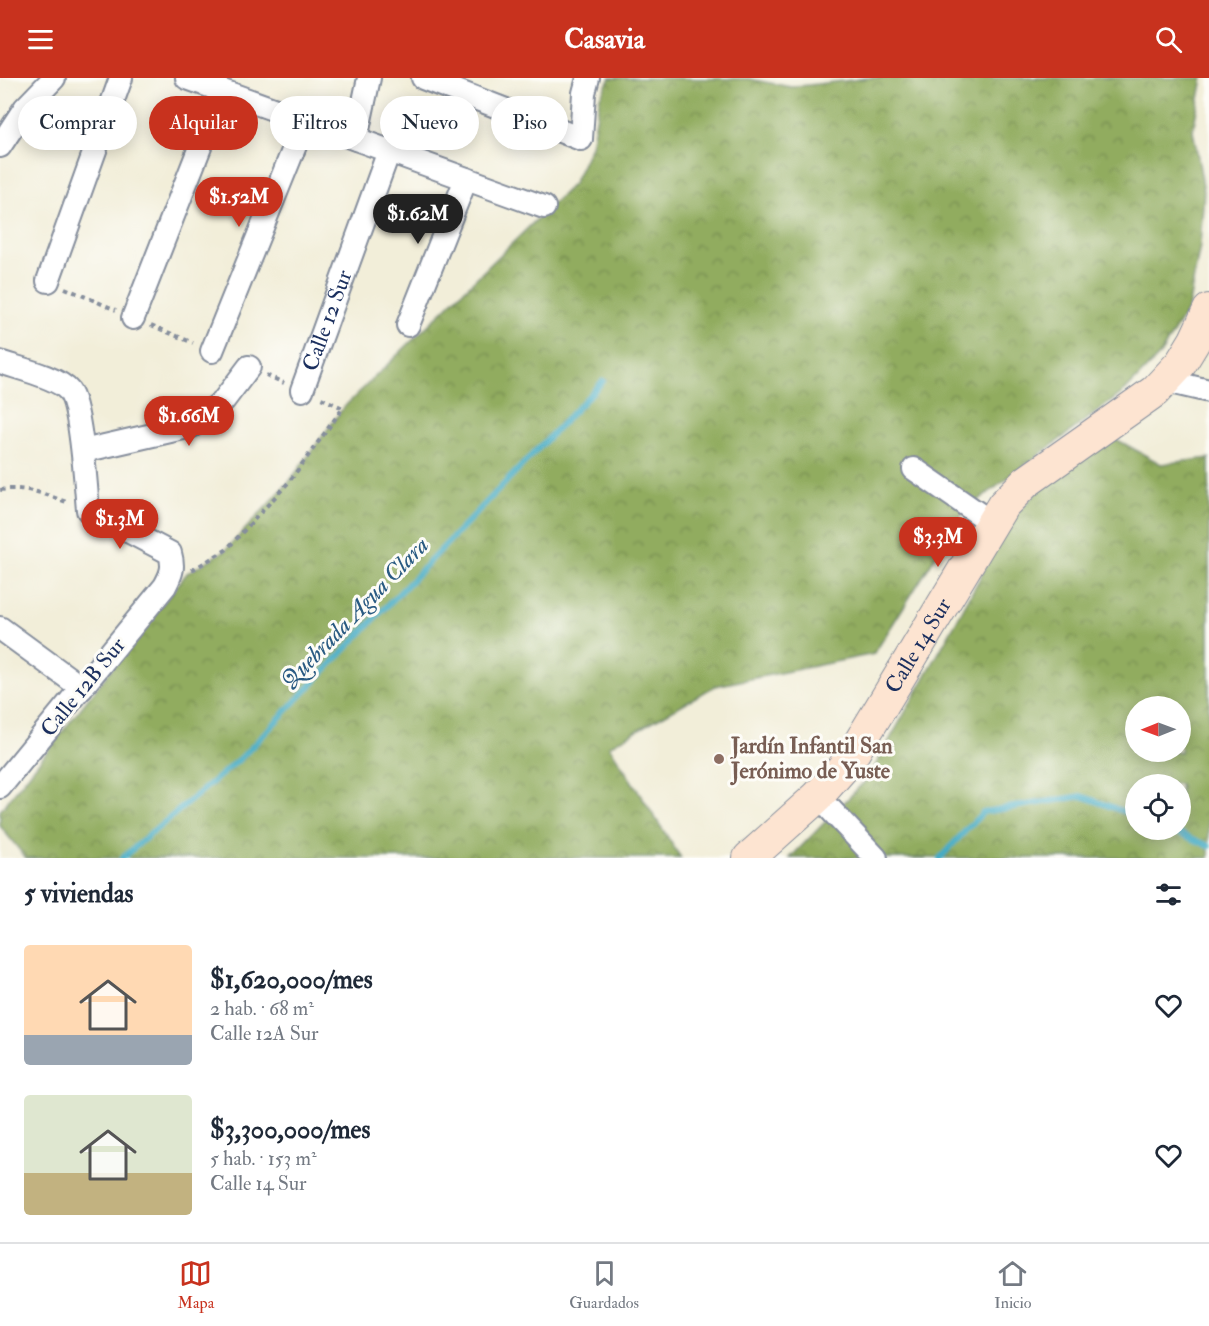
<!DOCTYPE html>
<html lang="es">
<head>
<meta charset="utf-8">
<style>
  body { margin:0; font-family:"IM FELL Double Pica",serif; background:#f6f6f7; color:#1f2937; height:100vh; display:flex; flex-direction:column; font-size:22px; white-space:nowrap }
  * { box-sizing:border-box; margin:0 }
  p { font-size:20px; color:#747a83 }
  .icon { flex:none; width:33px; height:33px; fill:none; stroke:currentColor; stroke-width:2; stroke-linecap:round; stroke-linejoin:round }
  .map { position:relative; height:780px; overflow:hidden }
  .panel { display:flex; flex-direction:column; background:#fff; flex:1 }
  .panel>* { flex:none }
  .hud { position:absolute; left:18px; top:18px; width:600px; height:54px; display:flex; gap:12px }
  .needle { width:39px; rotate:269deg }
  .buttons { position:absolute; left:1125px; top:618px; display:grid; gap:12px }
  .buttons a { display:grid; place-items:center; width:66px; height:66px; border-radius:50%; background:#fff; box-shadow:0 3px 15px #0003; font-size:30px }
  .price { position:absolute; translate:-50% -51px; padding:0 14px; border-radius:21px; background:#c8321e; color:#fff; font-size:20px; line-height:39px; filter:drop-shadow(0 2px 3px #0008) }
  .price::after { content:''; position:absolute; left:50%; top:36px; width:18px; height:14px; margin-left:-9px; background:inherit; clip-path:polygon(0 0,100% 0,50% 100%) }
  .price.selected { background:#222; color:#fff }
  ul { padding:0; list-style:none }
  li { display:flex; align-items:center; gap:18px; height:150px; padding:0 24px }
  li span { display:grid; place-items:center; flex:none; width:168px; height:120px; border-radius:6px; color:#555 }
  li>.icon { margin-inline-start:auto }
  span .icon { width:72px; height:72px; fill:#fffc; stroke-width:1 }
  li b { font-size:26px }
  h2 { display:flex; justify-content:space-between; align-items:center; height:72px; padding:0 24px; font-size:26px }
  .pill { padding:0 21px; border-radius:27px; background:#fff; box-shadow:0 3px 15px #0003; font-size:21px; line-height:54px }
  .pill.selected { background:#c8321e; color:#fff }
  header { display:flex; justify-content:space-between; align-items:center; height:78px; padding:0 24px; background:#c8321e; color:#fff; font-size:27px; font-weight:700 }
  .menu { display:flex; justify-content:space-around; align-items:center; height:84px; border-top:2px solid #e0e1e3; background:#fff; font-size:16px; color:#747a83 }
  .menu a { display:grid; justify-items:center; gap:3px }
  .menu .selected { color:#c8321e }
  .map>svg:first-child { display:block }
</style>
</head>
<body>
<header><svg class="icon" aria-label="menu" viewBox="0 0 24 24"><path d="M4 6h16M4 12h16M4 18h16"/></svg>Casavia<svg class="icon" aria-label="search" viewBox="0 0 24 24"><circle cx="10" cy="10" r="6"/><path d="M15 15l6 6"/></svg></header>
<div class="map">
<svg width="1209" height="780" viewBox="0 0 1209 780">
  <defs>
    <pattern id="forest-crowns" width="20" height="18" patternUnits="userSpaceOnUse" patternTransform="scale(1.5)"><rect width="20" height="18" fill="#91ac5e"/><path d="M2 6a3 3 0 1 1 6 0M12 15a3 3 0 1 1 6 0" fill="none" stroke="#768c51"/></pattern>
  </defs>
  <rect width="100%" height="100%" fill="#fdfcf7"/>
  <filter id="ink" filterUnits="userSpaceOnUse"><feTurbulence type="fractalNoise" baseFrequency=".0167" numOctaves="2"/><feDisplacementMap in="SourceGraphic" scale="12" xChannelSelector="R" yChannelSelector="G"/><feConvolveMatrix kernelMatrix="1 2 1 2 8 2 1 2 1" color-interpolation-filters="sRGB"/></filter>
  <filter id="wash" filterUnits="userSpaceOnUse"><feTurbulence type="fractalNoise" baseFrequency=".008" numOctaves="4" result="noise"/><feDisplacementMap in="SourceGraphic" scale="24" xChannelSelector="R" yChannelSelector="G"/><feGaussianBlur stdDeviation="1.35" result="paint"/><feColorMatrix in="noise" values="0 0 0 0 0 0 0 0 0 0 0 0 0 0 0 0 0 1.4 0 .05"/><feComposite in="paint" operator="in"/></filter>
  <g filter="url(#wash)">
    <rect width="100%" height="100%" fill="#f2eed9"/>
    <path fill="url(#forest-crowns)" stroke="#566e5e" stroke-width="1.5" fill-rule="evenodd" d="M610 0 749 1 791 9 869 0H1203L1193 52 1204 113 1200 168 1188 231 1159 278 1125 313 964 433 874 576 715 608 609 668 681 780H26L0 748V733L187 495 226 472 289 404 343 330 573 106 591 68 600 19Z
      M1112 359 1161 386 1209 380V780H790L868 700 956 544 1009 445 1055 393ZM1136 628H1180V674H1136ZM1136 706H1180V752H1136Z"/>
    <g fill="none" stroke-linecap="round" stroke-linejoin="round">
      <path stroke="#44abc4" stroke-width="6" d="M1173 752 1209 768
        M122 780 241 680 603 303
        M940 780 983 734 1082 718 1136 738"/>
    </g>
  </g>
  <g filter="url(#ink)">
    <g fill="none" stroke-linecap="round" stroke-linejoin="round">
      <defs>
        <g id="street">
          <path d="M187 0 544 129"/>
          <path d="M423 0 581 61 584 15 588 0"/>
          <path d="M356 61 369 0"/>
          <path d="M0 68 25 30 54 0"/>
          <path d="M48 203 121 0"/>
          <path d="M133 240 222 13"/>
          <path d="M408 247 466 101"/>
          <path d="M212 273 305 43"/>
          <path d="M0 284C17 290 58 299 69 313 81 328 86 410 88 432L170 475C174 489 172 495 165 508L0 709"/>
          <path d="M1166 303 1209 313"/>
          <path id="s1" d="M302 312 389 73"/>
          <path d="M83 373 192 348 224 322 249 289"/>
          <path d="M914 391 992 445"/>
          <path d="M0 550 82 610"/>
          <path d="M831 732 876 780"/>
        </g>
        <g id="secondary">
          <path id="s2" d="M749 780 817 719 848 684 1003 427 1026 404 1155 313 1181 285 1195 262 1209 232"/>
        </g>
      </defs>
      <use href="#street" stroke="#868e9c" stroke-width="26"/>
      <use href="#secondary" stroke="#868e9c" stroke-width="34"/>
      <path stroke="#868e9c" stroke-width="4" stroke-dasharray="4.5 4.5" stroke-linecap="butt" d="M65 210 116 232
        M151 247 193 265
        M266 297 284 305
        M0 412C27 408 44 416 69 425
        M192 492 226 472 289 404 343 330 319 319"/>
      <use href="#street" stroke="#fff" stroke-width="22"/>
      <use href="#secondary" stroke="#fde4d1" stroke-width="32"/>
    </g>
  </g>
  <circle fill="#8d6e63" stroke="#fdfcf7" stroke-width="2" cx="719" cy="681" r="6"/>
  <g text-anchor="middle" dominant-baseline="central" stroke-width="6" stroke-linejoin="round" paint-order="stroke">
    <g font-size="22" fill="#1b2f5e" stroke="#fdfcf7">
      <text stroke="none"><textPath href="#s1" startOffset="74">Calle 12 Sur</textPath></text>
      <text stroke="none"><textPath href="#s2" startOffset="274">Calle 14 Sur</textPath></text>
      <text transform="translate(83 609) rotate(-51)">Calle 12B Sur</text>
    </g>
    <g font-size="22" font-weight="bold" fill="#785e54" stroke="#fdfcf7" text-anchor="start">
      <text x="731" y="668">Jardín Infantil San<tspan x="731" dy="25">Jerónimo de Yuste</tspan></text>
    </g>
    <g font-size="24" font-style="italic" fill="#295a82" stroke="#fdfcf7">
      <text transform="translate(355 535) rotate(-46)">Quebrada Agua Clara</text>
    </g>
  </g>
</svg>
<div class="buttons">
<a><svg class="needle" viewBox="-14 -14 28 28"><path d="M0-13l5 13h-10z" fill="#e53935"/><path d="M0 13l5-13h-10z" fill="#747a83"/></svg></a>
<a><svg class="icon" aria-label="locate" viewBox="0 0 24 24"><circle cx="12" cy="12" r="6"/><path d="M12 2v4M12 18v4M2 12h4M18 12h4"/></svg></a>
</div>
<b class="price" style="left:239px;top:150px">$1.52M</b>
<b class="price selected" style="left:418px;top:167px">$1.62M</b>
<b class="price" style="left:189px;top:369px">$1.66M</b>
<b class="price" style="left:120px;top:472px">$1.3M</b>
<b class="price" style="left:938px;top:490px">$3.3M</b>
<div class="hud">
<a class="pill">Comprar</a>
<a class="pill selected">Alquilar</a>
<a class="pill">Filtros</a>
<a class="pill">Nuevo</a>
<a class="pill">Piso</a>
</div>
</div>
<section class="panel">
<h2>5 viviendas<svg class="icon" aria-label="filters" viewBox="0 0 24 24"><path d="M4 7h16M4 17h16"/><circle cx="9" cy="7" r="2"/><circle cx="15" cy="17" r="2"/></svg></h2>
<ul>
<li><span style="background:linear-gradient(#ffd9b3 75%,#9aa5b1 0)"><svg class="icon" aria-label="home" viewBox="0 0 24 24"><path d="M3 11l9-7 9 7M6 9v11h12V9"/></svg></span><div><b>$1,620,000/mes</b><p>2 hab. · 68 m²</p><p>Calle 12A Sur</p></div><svg class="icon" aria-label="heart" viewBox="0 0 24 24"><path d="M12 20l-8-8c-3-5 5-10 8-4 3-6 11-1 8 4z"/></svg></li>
<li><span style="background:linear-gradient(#dfe7d0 65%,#c2b280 0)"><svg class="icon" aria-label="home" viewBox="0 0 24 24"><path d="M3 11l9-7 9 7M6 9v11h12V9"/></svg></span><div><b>$3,300,000/mes</b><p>5 hab. · 153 m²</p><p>Calle 14 Sur</p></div><svg class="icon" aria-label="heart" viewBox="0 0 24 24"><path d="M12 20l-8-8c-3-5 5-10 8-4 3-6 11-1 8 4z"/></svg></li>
</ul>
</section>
<nav class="menu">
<a class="selected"><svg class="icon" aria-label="map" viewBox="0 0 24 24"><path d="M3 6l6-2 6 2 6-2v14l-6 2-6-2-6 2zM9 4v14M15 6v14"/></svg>Mapa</a>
<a><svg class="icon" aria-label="saved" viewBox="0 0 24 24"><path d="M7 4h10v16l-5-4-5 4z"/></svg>Guardados</a>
<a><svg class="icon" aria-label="home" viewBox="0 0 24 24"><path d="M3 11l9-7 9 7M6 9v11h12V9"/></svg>Inicio</a>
</nav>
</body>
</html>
